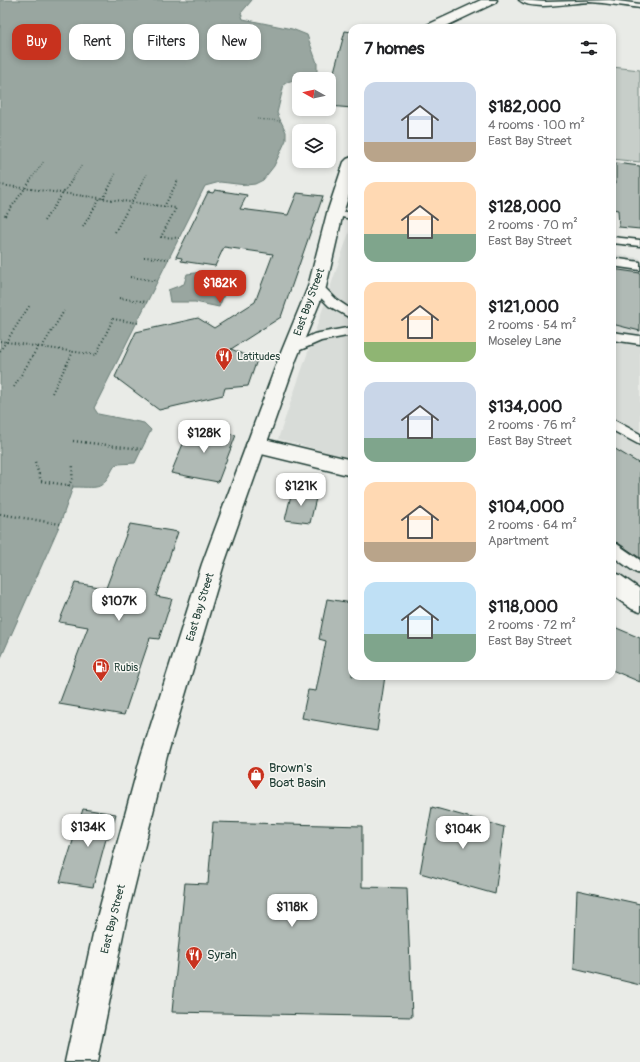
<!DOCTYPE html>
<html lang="en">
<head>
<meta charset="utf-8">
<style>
  body { margin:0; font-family:Pangolin,sans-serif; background:#f6f6f6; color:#202124; height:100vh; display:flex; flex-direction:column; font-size:15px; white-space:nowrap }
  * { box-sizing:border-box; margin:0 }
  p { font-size:13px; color:#757577 }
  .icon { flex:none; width:22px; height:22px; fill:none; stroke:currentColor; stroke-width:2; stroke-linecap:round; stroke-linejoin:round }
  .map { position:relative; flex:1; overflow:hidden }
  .side { position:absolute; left:348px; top:24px; width:268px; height:656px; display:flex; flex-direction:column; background:#fff; border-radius:12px; box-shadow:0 2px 6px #0003 }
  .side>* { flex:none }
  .guide { position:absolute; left:12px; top:24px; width:276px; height:36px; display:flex; gap:8px }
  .needle { width:26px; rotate:278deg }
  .buttons { position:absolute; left:292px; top:72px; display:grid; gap:8px }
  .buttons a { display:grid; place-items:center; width:44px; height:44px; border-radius:8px; background:#fff; box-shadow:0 2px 6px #0003; font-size:20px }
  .price { position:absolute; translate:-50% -34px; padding:0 9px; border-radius:8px; background:#fff; color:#222; font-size:13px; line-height:26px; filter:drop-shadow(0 1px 2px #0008) }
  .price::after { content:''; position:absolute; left:50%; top:24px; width:12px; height:9px; margin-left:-6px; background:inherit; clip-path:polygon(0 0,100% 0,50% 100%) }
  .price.on { background:#c8321e; color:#fff }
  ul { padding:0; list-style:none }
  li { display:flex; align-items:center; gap:12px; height:100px; padding:0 16px }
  li span { display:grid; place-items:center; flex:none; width:112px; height:80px; border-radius:12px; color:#555 }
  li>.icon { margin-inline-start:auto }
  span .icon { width:48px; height:48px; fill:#fffc; stroke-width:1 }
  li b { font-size:17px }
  h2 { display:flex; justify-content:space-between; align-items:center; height:48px; padding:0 16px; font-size:17px }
  .pill { padding:0 14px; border-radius:12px; background:#fff; box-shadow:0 2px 6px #0003; font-size:14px; line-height:36px }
  .pill.on { background:#c8321e; color:#fff }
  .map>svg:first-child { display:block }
</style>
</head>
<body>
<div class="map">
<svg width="640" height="1062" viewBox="0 0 640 1062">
  <rect width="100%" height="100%" fill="#e9ebe7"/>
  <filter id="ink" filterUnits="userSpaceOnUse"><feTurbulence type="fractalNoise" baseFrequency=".025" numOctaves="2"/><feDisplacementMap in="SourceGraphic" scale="8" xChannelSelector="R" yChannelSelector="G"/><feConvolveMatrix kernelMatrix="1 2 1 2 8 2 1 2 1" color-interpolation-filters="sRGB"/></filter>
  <g filter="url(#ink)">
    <path fill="#d8dcd8" d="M352 224V459L278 439Z
      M612 254 640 258V591L612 571Z"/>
    <path fill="#c7cec9" stroke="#73867e" d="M612 67 640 70V162L612 159Z"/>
    <path fill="#99a6a0" stroke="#687c75" d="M0 0H252L241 13 243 19 292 29 307 35 317 63V75L314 79H299V81H290L284 84 277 113 286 132V140L274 166 263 180 255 184 246 185 220 182 205 186 94 408 98 414 144 423 151 430 135 463 118 464 115 465C100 492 102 487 73 487L60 524 0 660Z
      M203 272 204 287 225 292 219 307 195 302H170L168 290 184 284 187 274Z"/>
    <path fill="#b0bab5" stroke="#1f3d34" d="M345 31 352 32V108L329 106V90Z
      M616 163 640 166V229L619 227 618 210 612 209V183H616Z
      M215 190 247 195 240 209 288 215 297 193 323 196 281 317 231 349 257 360 248 386 225 388 223 395 159 410 115 377 136 332 198 318 214 328 255 302 273 254 224 247 215 266 181 261 182 258 176 257 208 192 213 193Z
      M612 269 640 273V331L612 324Z
      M190 427 236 435 218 482 171 473Z
      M612 447 640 464V558L618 543 612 541Z
      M292 491 317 494 310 523 285 520Z
      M130 524 178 532 156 596 172 599 159 639 150 638 124 715 59 704 88 627 59 622 75 583 106 588Z
      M327 599 352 603V676H385L377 731 302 718 308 690 316 691 326 641 319 639Z
      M612 626 640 638V682L612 670Z
      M432 807 504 827 495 894 420 873Z
      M83 809 116 814 109 839H106L93 887 60 882Z
      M213 822 362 826V887L407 888 412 1017 172 1012 185 883 208 884Z
      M577 890 640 904V985L574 969Z"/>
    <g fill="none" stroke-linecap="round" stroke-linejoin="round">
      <defs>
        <path id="lane" d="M519 0 546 2 610 0 640 4V8C624 6 606 3 590 2 573 2 532 12 519 0Z
          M335 210 352 213V219L331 215 330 213Z
          M612 237 640 240V246L612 243Z
          M612 258 640 262V270L612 266Z
          M317 283 321 284 337 300 352 310V319L329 306 313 290 311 287 313 284Z
          M352 327V335L321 341 291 354 287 353 285 350 287 347 314 334Z
          M612 332 640 336V344L612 340Z
          M612 419 640 434V445L612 430Z
          M612 542 617 544 640 560V574L635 572 612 556Z"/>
        <path id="street" d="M256 437 352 460V476L249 451 246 445 249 439Z
          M612 572 620 575 640 589V612L632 609 612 595Z"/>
        <path id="highway" d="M481 0H497L495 3 442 28H426L427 25Z
          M352 157V186L343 213 326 287 296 360 224 564 167 756 125 925 97 1062H65L95 925 141 756 202 564 278 360 308 287 327 213 344 162 347 159Z"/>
      </defs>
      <use href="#lane" stroke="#1f3d34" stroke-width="3"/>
      <use href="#street" stroke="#1f3d34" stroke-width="3"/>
      <use href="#highway" stroke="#1f3d34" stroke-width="3"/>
      <path stroke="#1f3d34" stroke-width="1.5" stroke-dasharray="0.5 2" stroke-linecap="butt" d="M257 119 281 121
        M30 181 44 161
        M71 181 82 165
        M112 181 116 173
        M143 181 147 174
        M177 181 178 179"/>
      <path stroke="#1f3d34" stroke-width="2" stroke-dasharray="1 2.5" stroke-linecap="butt" d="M0 185 176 208 161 237 180 238
        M103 199 113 180
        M164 207 178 180
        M5 216 31 180
        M44 221 72 180
        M83 227 100 198
        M115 232 144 180
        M144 257 169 259
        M130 277 158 281
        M119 298 147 302
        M0 341 96 355 113 319 138 323
        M42 347 64 311
        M0 351 30 305
        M14 387 38 347
        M52 393 73 352"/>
      <path stroke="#1f3d34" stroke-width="2.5" stroke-dasharray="1 3" stroke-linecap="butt" d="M73 441 141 449
        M35 462 41 481 73 486
        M68 486 72 480 73 464
        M0 514 60 524"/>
      <use href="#lane" fill="#f6f6f2" fill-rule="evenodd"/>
      <use href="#street" fill="#f6f6f2" fill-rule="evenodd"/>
      <use href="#highway" fill="#f6f6f2" fill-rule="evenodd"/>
    </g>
  </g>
  <defs>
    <symbol id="restaurant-pin" viewBox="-11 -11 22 30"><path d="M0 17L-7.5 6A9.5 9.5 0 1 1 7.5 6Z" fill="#c8321e" stroke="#f6f6f2"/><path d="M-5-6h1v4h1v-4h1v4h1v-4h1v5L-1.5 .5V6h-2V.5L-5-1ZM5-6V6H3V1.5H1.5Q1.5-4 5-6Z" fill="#fff"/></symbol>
    <symbol id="fuel-pin" viewBox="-11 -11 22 30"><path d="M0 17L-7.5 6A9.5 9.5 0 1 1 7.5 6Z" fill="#c8321e" stroke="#f6f6f2"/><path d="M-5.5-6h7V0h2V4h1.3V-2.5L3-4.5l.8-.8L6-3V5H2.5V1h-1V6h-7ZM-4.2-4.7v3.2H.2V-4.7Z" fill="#fff"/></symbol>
    <symbol id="shop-pin" viewBox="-11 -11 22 30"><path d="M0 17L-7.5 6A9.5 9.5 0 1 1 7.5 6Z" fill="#c8321e" stroke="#f6f6f2"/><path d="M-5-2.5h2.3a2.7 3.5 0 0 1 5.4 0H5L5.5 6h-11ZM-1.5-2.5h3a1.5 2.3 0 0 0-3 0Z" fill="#fff"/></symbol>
  </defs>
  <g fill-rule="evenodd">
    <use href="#restaurant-pin" x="214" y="346" width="20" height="27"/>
    <use href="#fuel-pin" x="91" y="657" width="20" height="27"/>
    <use href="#shop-pin" x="246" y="765" width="20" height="27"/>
    <use href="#restaurant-pin" x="184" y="945" width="20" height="27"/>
  </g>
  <g text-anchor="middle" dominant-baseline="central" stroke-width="3" stroke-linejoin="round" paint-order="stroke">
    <g font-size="11" fill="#1f3d34" stroke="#f6f6f2">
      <text transform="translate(309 302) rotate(-70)">East Bay Street</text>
      <text transform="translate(200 607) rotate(-73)">East Bay Street</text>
      <text transform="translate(113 919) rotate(-76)">East Bay Street</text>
    </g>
    <g font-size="11" fill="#1f3d34" stroke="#f6f6f2" text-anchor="start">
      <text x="237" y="356">Latitudes</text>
      <text x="114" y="667">Rubis</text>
    </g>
    <g font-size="13" fill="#1f3d34" stroke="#f6f6f2" text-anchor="start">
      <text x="269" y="768">Brown's<tspan x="269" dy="15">Boat Basin</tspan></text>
      <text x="207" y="955">Syrah</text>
    </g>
  </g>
</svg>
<div class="buttons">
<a><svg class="needle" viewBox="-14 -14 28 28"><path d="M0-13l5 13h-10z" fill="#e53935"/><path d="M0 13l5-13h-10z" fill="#757577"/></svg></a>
<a><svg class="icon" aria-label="layers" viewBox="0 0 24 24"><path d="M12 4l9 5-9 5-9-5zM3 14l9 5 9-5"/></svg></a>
</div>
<b class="price on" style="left:220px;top:304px">$182K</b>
<b class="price" style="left:204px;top:454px">$128K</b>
<b class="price" style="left:301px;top:507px">$121K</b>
<b class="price" style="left:119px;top:622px">$107K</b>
<b class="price" style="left:88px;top:848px">$134K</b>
<b class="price" style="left:463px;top:850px">$104K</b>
<b class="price" style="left:292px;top:928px">$118K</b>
<div class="guide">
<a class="pill on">Buy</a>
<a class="pill">Rent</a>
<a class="pill">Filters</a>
<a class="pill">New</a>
</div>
<section class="side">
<h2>7 homes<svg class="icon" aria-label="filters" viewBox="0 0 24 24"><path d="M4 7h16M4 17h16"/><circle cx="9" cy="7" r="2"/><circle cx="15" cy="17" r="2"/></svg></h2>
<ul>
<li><span style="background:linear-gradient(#c9d6e8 75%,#b9a48a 0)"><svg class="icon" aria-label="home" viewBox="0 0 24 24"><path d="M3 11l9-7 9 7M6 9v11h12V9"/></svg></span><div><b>$182,000</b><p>4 rooms · 100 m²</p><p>East Bay Street</p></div></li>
<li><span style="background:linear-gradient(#ffd9b3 65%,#7fa58c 0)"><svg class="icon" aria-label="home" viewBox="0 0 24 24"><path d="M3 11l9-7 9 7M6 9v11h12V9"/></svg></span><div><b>$128,000</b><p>2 rooms · 70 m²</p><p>East Bay Street</p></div></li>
<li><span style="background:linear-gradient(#ffd9b3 75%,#8fb573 0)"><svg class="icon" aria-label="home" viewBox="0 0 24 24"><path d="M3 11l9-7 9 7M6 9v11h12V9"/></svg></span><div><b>$121,000</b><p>2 rooms · 54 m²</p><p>Moseley Lane</p></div></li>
<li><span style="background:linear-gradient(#c9d6e8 70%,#7fa58c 0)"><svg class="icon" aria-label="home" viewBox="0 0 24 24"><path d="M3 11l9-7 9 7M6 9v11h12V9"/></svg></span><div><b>$134,000</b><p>2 rooms · 76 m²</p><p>East Bay Street</p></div></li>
<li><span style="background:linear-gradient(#ffd9b3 75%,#b9a48a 0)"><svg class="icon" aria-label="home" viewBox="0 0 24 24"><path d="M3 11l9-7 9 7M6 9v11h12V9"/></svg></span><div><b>$104,000</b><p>2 rooms · 64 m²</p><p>Apartment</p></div></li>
<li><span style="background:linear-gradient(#bfe0f5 65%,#7fa58c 0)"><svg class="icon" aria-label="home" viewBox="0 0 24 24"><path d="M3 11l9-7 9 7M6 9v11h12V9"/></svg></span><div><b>$118,000</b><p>2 rooms · 72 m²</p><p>East Bay Street</p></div></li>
</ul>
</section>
</div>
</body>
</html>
